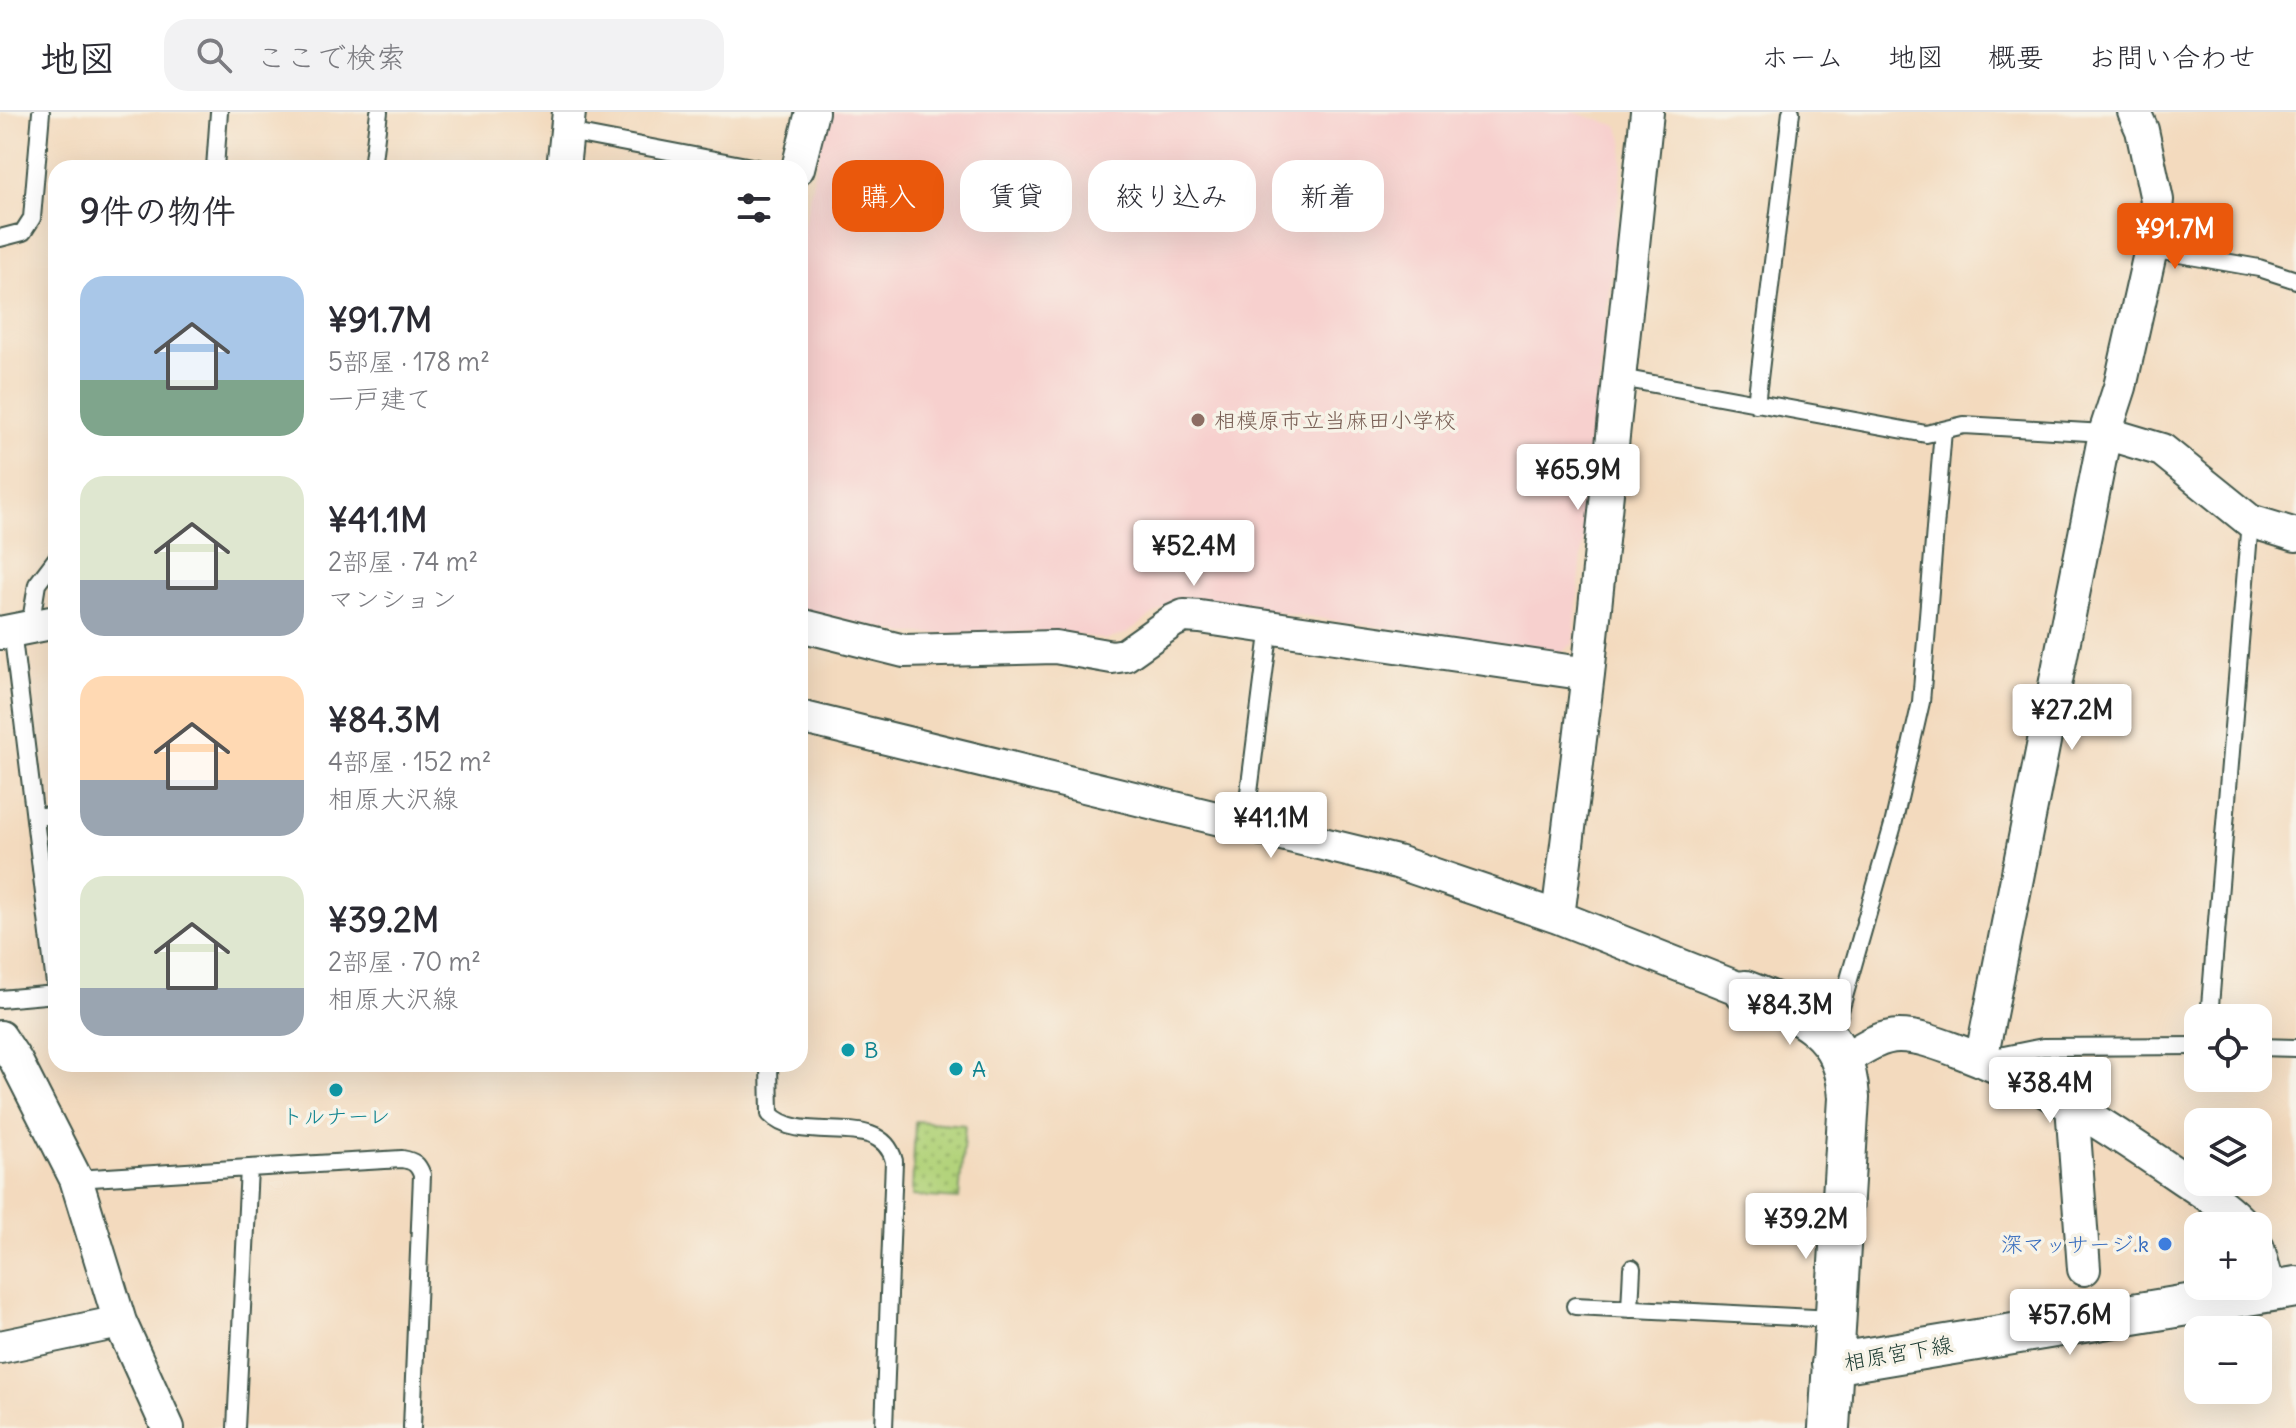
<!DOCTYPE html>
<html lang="ja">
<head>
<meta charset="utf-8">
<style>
  body { margin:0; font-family:Delius,"Klee One",sans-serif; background:#f2f2f3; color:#2b2b33; height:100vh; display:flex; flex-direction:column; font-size:30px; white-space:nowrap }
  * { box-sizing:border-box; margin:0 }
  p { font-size:26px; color:#7c7c81 }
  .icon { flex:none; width:44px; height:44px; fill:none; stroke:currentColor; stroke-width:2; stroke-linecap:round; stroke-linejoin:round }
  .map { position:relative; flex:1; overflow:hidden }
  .drawer { position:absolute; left:48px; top:48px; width:760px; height:912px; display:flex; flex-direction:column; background:#fff; border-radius:24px; box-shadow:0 8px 32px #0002 }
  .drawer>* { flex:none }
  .banner { position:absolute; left:832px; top:48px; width:760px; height:72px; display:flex; gap:16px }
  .fabs { position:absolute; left:2184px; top:892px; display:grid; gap:16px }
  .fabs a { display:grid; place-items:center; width:88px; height:88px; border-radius:16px; background:#fff; box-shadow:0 8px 32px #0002; font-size:40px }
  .price { position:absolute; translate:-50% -68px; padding:0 18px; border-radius:8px; background:#fff; color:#222; font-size:26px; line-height:52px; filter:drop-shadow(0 2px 4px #0008) }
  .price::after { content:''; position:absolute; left:50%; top:48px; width:24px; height:18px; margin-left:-12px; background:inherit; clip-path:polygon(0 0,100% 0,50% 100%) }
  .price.active { background:#ea580c; color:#fff }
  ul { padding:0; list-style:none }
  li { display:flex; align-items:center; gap:24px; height:200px; padding:0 32px }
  li span { display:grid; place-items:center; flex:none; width:224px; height:160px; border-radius:24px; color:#555 }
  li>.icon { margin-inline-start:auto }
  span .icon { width:96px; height:96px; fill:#fffc; stroke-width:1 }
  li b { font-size:34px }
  h2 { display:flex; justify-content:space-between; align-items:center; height:96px; padding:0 32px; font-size:34px }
  .tag { padding:0 28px; border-radius:24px; background:#fff; box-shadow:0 8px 32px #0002; font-size:28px; line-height:72px }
  .tag.active { background:#ea580c; color:#fff }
  header { display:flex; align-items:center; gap:48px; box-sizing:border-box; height:112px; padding:0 40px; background:#fff; border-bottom:2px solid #e1e1e2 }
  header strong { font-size:38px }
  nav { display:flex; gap:44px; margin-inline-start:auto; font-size:28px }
  .search { width:560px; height:72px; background:#f2f2f3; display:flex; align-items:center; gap:20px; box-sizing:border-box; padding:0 28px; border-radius:24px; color:#7c7c81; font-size:30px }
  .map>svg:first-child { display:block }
</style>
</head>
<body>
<header>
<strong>地図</strong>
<div class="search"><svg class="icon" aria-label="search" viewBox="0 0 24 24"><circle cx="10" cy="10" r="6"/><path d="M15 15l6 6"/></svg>ここで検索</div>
<nav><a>ホーム</a><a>地図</a><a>概要</a><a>お問い合わせ</a></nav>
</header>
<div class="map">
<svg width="2296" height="1316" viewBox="0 0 2296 1316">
  <defs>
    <pattern id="park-dots" width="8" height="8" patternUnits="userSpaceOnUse" patternTransform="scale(2)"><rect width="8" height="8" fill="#b3d37b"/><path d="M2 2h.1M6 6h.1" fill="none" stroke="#91ac66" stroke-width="1.8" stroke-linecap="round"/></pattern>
  </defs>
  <rect width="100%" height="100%" fill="#f7f3e8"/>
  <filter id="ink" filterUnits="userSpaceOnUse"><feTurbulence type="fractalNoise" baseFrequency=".0125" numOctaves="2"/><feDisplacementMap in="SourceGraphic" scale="16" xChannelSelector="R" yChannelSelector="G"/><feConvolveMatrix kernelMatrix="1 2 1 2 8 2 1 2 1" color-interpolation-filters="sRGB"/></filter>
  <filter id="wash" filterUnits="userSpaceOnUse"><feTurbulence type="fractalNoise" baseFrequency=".006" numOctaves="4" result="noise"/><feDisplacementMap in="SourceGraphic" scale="32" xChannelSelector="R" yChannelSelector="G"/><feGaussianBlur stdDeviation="1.8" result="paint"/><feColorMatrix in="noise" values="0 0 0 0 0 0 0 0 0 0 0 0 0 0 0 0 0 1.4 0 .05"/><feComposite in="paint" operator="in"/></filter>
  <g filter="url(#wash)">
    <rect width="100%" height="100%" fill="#f3dabe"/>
    <path fill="#f7d0ce" d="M827 0H1573L1618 14 1624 29 1573 532 1559 541 1178 486 1125 522 1107 528 1059 520 906 522 800 497V130Z"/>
    <path fill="url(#park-dots)" stroke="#698858" stroke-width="2" d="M915 1009 965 1013 959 1087 912 1084Z"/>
  </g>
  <g filter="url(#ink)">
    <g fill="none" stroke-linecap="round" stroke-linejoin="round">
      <defs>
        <path id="service" d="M568 20 757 56
          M215 56 219 0
          M372 56 379 0
          M0 126 23 120 32 106 41 0
          M2151 137 2259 156 2296 168
          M1621 266 1926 322 1964 313 2105 321
          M1756 292 1791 0
          M30 515 37 472 56 447
          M12 518 56 880
          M37 705 56 702
          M1245 712 1270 514
          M0 887 56 882
          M2209 906 2250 409
          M1832 927 1893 713 1921 590 1943 318
          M2258 935 2296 936
          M1989 946 2043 935 2198 934
          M769 952 770 1002C802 1036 881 996 894 1049L884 1316
          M249 1056 402 1047C414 1049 418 1052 422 1063L412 1316
          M76 1067 249 1056 236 1316
          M1575 1194 1834 1207
          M1630 1197 1632 1156"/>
        <path id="minor" d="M563 56 569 0
          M798 56 812 0
          M2105 321 2162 338 2250 409 2296 423
          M800 513 904 539 1055 535 1112 545 1125 543 1173 509 1184 504 1200 505 1588 562
          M0 521 56 510
          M800 605 1397 750 1558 805 1745 879
          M1558 805 1588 562 1647 0
          M0 925 16 949 76 1067 120 1210 168 1316
          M1843 948C1860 938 1879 924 1899 924 1919 924 1939 932 1958 939 2037 968 2107 1015 2176 1062 2199 1078 2226 1093 2244 1114
          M1981 948 2105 321 2120 275 2151 137 2157 88 2142 18 2134 0
          M2072 993 2084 1157
          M2258 1136 2270 1179
          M0 1235 120 1210"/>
        <path id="tertiary" d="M1745 879C1802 901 1845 917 1849 986L1829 1316
          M1832 1252 2296 1175"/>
      </defs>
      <use href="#service" stroke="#3f5549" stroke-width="20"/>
      <use href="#minor" stroke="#3f5549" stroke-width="36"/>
      <use href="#tertiary" stroke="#3f5549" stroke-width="44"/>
      <use href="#service" stroke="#fff" stroke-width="16"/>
      <use href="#minor" stroke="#fff" stroke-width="32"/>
      <use href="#tertiary" stroke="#fff" stroke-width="40"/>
    </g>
  </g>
  <circle fill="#8d6e63" stroke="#f7f3e8" stroke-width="3" cx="1198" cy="308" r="8"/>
  <g fill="#0f9aa8" stroke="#f7f3e8" stroke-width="3">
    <circle cx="848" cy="938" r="8"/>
    <circle cx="956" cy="957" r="8"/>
    <circle cx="336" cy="978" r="8"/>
  </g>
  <circle fill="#3f7fe0" stroke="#f7f3e8" stroke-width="3" cx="2165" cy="1132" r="8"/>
  <g text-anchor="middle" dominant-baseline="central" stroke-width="7" stroke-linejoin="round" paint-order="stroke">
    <g font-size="22" fill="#785e54" stroke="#f7f3e8" text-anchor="start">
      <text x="1214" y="308">相模原市立当麻田小学校</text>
    </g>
    <g font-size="22" fill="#0d838f" stroke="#f7f3e8" text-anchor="start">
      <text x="864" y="938">B</text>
      <text x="972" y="957">A</text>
      <text x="336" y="1004" text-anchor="middle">トルナーレ</text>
    </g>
    <g font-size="22" fill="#366cbe" stroke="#f7f3e8" text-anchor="end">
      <text x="2149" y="1132">深マッサージ.k</text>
    </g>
    <g font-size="22" fill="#1f3d34" stroke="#f7f3e8">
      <text transform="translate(1898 1241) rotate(-10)">相原宮下線</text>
    </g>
  </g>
</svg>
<div class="fabs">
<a><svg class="icon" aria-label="locate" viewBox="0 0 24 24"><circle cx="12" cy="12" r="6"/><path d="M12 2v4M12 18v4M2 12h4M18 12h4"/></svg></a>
<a><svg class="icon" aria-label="layers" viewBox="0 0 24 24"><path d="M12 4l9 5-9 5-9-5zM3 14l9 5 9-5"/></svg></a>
<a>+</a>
<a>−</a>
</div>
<b class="price active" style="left:2175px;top:159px">¥91.7M</b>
<b class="price" style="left:1578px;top:400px">¥65.9M</b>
<b class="price" style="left:1194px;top:476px">¥52.4M</b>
<b class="price" style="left:2072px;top:640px">¥27.2M</b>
<b class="price" style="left:1271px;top:748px">¥41.1M</b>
<b class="price" style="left:1790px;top:935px">¥84.3M</b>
<b class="price" style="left:2050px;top:1013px">¥38.4M</b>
<b class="price" style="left:1806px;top:1149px">¥39.2M</b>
<b class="price" style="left:2070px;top:1245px">¥57.6M</b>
<div class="banner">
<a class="tag active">購入</a>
<a class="tag">賃貸</a>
<a class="tag">絞り込み</a>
<a class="tag">新着</a>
</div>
<section class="drawer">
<h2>9件の物件<svg class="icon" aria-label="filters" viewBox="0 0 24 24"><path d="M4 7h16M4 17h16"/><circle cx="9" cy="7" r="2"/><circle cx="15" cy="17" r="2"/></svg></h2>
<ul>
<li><span style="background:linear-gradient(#a9c7e8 65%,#7fa58c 0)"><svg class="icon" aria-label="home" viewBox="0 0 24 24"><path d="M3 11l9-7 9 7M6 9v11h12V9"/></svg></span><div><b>¥91.7M</b><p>5部屋 · 178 m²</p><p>一戸建て</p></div></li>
<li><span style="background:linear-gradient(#dfe7d0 65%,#9aa5b1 0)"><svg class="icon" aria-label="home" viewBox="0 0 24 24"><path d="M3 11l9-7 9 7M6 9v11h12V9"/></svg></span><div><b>¥41.1M</b><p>2部屋 · 74 m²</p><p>マンション</p></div></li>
<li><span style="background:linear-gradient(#ffd9b3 65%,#9aa5b1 0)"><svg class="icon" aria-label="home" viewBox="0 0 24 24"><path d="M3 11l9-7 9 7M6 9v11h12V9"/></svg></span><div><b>¥84.3M</b><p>4部屋 · 152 m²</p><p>相原大沢線</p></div></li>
<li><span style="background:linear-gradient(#dfe7d0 70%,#9aa5b1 0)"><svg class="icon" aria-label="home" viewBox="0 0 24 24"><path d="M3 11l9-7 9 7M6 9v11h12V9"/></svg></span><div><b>¥39.2M</b><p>2部屋 · 70 m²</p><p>相原大沢線</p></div></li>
</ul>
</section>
</div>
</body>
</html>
